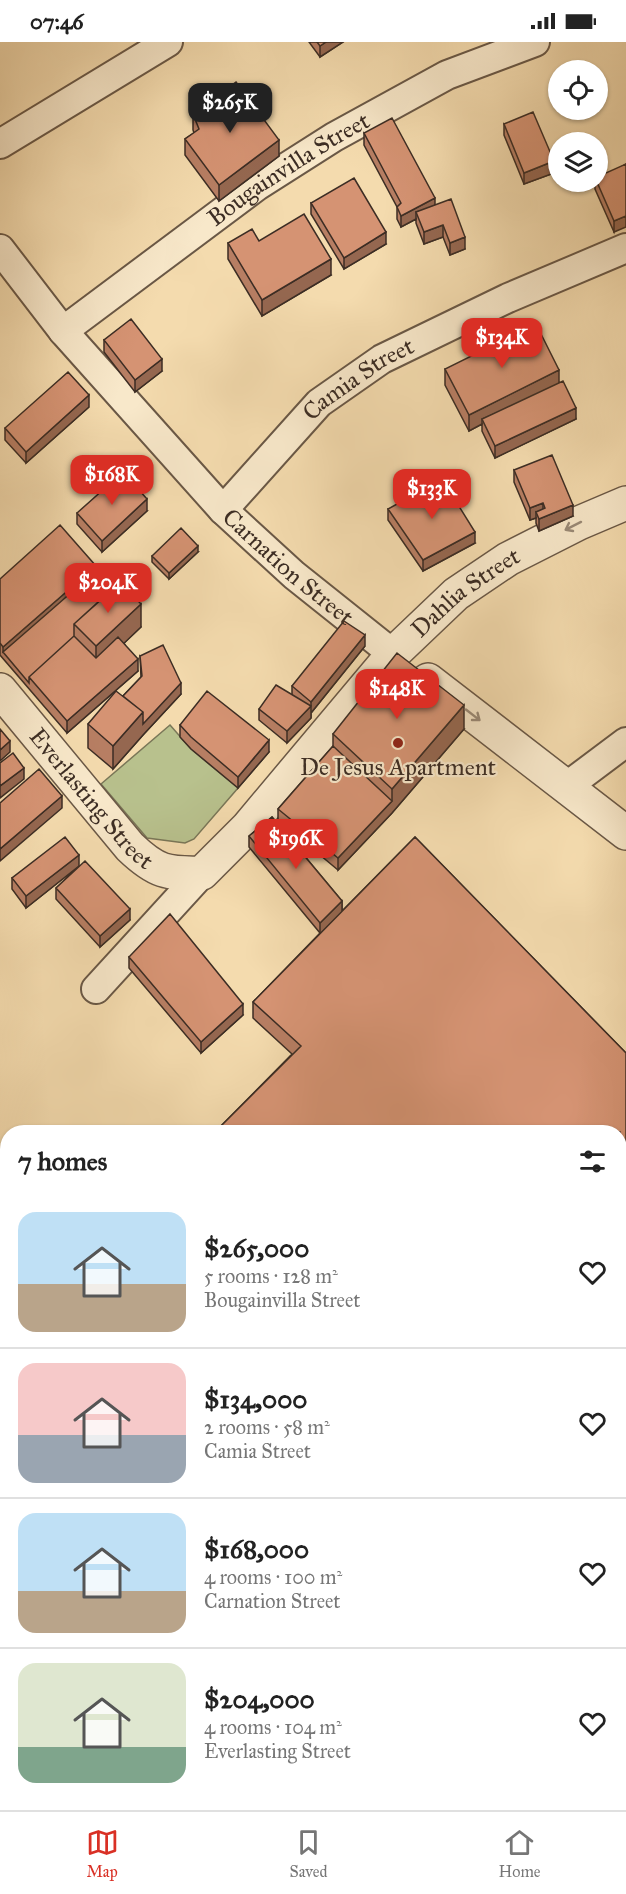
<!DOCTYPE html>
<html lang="en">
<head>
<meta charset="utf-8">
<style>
  body { margin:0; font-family:"IM FELL Great Primer",serif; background:#f2f2f2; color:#222; height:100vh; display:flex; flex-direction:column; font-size:22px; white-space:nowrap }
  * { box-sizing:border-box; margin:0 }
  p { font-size:20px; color:#767676 }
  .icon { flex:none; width:33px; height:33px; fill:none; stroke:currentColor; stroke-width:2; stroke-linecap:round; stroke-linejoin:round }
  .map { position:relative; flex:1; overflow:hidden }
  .drawer { position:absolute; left:0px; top:1083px; width:627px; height:686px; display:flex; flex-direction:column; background:#fff; border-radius:24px 24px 0 0; box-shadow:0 2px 4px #0004 }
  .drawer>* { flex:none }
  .controls { position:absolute; left:548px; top:18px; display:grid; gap:12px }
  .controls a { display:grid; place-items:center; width:60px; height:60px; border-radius:50%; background:#fff; box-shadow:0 2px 4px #0004; font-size:30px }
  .price { position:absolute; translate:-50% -51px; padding:0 14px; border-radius:12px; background:#d93025; color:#fff; font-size:20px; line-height:39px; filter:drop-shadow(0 2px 3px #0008) }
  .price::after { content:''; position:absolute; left:50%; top:36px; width:18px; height:14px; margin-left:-9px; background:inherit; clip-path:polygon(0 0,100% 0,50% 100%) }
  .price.current { background:#222; color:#fff }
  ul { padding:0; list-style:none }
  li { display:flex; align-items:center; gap:18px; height:150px; padding:0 18px }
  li+li { border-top:2px solid #e0e0e0 }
  li span { display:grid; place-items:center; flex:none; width:168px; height:120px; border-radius:18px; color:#555 }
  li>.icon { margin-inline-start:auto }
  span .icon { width:72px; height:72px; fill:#fffc; stroke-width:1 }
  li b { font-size:26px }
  h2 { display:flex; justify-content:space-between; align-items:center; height:72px; padding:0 18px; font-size:26px }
  .status { display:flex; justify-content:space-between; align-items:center; height:42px; padding:0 30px; background:#fff; direction:ltr }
  .status svg { height:16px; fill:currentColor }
  .dock { display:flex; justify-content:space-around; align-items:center; height:84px; border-top:2px solid #e0e0e0; background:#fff; font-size:16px; color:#767676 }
  .dock a { display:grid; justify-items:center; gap:3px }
  .dock .current { color:#d93025 }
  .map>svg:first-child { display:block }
</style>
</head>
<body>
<div class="status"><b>07:46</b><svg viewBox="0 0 49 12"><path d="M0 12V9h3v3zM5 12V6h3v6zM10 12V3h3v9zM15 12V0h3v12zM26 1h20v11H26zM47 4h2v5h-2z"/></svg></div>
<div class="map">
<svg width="626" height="1768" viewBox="0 0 626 1768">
  <rect width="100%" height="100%" fill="#f4dbae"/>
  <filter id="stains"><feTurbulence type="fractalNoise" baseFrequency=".00333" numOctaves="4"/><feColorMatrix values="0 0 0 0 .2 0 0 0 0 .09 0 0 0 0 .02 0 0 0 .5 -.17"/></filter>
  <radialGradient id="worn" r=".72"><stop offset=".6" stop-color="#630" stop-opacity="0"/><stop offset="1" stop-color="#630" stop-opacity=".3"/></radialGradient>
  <path fill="#b8c18d" stroke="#7a7758" stroke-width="1.5" d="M170 683 191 707 238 746 194 797 185 801 147 796 101 742Z"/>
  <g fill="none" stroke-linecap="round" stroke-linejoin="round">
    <defs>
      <path id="service" d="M620 1380 626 1374
        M620 1436 626 1433
        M0 1540H8
        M244 1768 260 1761"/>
      <g id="minor">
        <path d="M0 102 168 0"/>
        <path id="s1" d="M0 207 63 289 223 468 294 533 393 612"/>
        <path id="s2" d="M63 289 257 144 334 95 447 33 535 0"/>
        <path id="s3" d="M223 468 319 361 382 317 508 256 626 206"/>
        <path d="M566 745 626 700"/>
        <path d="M96 947 202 831"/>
        <path d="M0 1240 8 1260"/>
      </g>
      <g id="tertiary">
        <path d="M428 638 626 791"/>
        <path id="s4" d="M0 648 130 805C156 830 167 832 202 831L247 786 393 612 456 552 508 517 579 481 626 461"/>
      </g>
      <path id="primary" d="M620 1558 626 1555
        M0 1585H8
        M620 1607 626 1604
        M0 1633 8 1632"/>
    </defs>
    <use href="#service" stroke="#6a5846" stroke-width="18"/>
    <use href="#minor" stroke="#6a5846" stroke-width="32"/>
    <use href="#tertiary" stroke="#6a5846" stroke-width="36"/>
    <use href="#primary" stroke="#3c2d24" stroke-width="36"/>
    <use href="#service" stroke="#f8e8ca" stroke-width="15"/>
    <use href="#minor" stroke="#f8e8ca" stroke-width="28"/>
    <use href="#tertiary" stroke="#f8e8ca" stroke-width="33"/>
    <use href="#primary" stroke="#eabe77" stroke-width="33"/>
  </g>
  <path fill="#b77e63" stroke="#3c2d24" stroke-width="1.5" d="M309 0H343L320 15Z
    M193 72 279 114 219 159 185 113V97L194 91 193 88Z
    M504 82 554 131 524 142 504 93Z
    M364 91 435 163 465 207 450 213 443 195 424 202 416 181V177L401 185 397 177V165L364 103Z
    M626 122 614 190 595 147V140H597Z
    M311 161 386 202 344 227 311 172Z
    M259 199 331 233 262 274 228 217V201Z
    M104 298 162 329 135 350 104 310Z
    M445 327 559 340 576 377 495 416 482 389V382L469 389 445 343Z
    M89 365 26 421 5 398V386Z
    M514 428 573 474 539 489 536 481V476L530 478 514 440Z
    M388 467 475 501 423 529 388 478Z
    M147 469 102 510 77 482V471Z
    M198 510 169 537 152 520V514Z
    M96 529 141 585 124 601 138 629 67 691 0 613V537Z
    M365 604 311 671V676L287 701 259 678V667L292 653V644Z
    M140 614 181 652 143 693 113 727 88 706V682L123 654 141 635Z
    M180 683 269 710 238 746 191 707 180 695Z
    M464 687 392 771 338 828 278 778V767L333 704V692Z
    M272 775 342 859V869L415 795 626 1011V1342L620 1348V1090H215L292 1012 253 976V960L320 891 249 805V794Z
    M79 824 26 866 12 847V836L79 824 130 878 100 905 56 857V846Z
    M129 915 243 973 201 1011 129 926Z
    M400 1761H477L480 1768H403Z
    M490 1761H562L565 1768H493Z
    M572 1761H620L626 1768H575Z"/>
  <path fill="#956750" stroke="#3c2d24" stroke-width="1.5" d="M326 0H343L320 15V4Z
    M279 98V114L219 159V143Z
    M554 119V131L524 142V131Z
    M435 156V167L416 170V177L401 185V174Z
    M626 174V185L614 190V179Z
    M443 183V195L424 202V190Z
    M386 190V202L344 227V216Z
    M465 195V207L450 213V201Z
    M331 217V233L262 274V258Z
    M162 317V329L135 350V338Z
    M559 328V344L482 377V382L469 389V373Z
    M89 353V365L26 421V410Z
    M576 366V377L495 416V404Z
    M147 457V469L102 510V499Z
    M543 461V473L536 470V476L530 478V466Z
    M573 463V474L539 489V477Z
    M475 490V501L423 529V518Z
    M198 504V510L169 537V531Z
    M96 524V535L3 610V605Z
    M141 562V585L96 628V604Z
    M365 593V604L311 671V660Z
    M138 617V629L67 691V679Z
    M181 641V652L143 693 113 727V704L143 670Z
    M464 663V687L392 771 338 828V816L392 759V747Z
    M311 664V676L287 701V689Z
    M269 698V710L238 746V735Z
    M10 699V710L0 719V708Z
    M24 726V737L0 756V744Z
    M62 754V766L0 819V807Z
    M79 813V824L26 866V854Z
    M342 859V870L320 892V881Z
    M130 867V878L100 905V894Z
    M243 962V973L201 1011V1000Z
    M626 1326V1342L620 1348V1332Z"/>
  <path fill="#d59373" stroke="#3c2d24" stroke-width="1.5" d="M317 0H326L320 4Z
    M236 40 279 98 219 143 185 97 199 87 193 72Z
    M533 70 554 119 524 131 504 82Z
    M392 76 435 156 401 174 397 165 401 161 364 91Z
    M626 122V174L614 179 597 140V135Z
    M354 136 386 190 344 216 311 161Z
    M451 157 465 195 450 201 443 183 424 190 416 170Z
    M304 172 331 217 262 258 228 201 252 187 259 199Z
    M131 277 162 317 135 338 104 298Z
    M536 282 559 328 469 373 445 327Z
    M68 330 89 353 26 410 5 386Z
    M563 339 576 366 495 404 482 377Z
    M552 413 573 463 539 477 536 470 545 466 543 461 530 466 514 428Z
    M123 430 147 457 102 499 77 471Z
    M442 437 475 490 423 518 388 467Z
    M60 483 96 524 3 605 0 601V537Z
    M181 486 198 504 169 531 152 514Z
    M96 529 112 548 74 582V594L29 635V641L3 610Z
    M120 540 141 562 96 604 74 582Z
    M344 579 365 593 311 660 292 644Z
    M74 594 96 616 118 595 138 617 67 679 29 635Z
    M163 603 181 641 143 682V670L123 654 142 634 140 614Z
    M397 611 464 663 392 747 333 692Z
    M276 643 311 664 287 689 259 667Z
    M116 649 143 670 113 704 88 682Z
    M207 649 269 698 238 735 191 695 180 683Z
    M0 687 10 699 0 708Z
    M333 704 392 759 338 816 278 767Z
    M13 711 24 726 0 744V721Z
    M39 727 62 754 0 807V761Z
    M272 775 342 859 320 881 249 794Z
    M65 795 79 813 26 854 12 836Z
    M415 795 626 1011V1326L620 1332V1090H215L301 1004 253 960Z
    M85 819 130 867 100 894 56 846Z
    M170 872 243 962 201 1000 129 915Z
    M620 1681 626 1696V1768H580L577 1761H620Z
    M0 1734 8 1740V1761H35L44 1768H0Z
    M404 1761H477L480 1768H407Z
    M495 1761H562L565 1768H498Z"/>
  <defs><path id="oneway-shaft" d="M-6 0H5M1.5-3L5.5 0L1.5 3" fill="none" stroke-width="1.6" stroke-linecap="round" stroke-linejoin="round" transform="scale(1.5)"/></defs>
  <g stroke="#9a8a77">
    <use href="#oneway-shaft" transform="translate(573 484) rotate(153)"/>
    <use href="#oneway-shaft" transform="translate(473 673) rotate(38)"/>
  </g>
  <circle fill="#8f2418" stroke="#f8e8ca" stroke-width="2" cx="398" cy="701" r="6"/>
  <g text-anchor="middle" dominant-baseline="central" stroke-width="4.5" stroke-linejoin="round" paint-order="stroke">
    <g font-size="24" fill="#3c2d24" stroke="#f8e8ca">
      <text stroke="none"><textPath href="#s2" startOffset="278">Bougainvilla Street</textPath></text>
      <text stroke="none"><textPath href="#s3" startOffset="190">Camia Street</textPath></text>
      <text stroke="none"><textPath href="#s1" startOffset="430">Carnation Street</textPath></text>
      <text stroke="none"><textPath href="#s4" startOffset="670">Dahlia Street</textPath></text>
      <text stroke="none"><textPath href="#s4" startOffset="142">Everlasting Street</textPath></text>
    </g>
    <g font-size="24" fill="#3c2d24" stroke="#f8e8ca">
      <text x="398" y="725">De Jesus Apartment</text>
    </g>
  </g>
  <rect width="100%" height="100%" filter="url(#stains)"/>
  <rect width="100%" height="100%" fill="url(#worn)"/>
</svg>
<div class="controls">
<a><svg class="icon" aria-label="locate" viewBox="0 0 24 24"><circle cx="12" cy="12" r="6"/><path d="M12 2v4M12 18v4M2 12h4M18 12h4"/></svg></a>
<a><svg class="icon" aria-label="layers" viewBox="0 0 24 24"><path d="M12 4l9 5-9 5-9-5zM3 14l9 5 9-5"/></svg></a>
</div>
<b class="price current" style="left:230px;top:92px">$265K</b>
<b class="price" style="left:502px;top:327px">$134K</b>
<b class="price" style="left:112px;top:464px">$168K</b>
<b class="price" style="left:432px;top:478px">$133K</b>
<b class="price" style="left:108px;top:572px">$204K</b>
<b class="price" style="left:397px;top:678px">$148K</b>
<b class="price" style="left:296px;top:828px">$196K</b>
<section class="drawer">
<h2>7 homes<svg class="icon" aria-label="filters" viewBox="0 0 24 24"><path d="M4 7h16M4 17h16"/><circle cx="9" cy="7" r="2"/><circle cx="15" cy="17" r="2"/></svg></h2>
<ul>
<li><span style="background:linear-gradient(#bfe0f5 60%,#b9a48a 0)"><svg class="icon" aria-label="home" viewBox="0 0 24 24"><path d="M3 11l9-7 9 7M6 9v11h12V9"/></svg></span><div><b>$265,000</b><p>5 rooms · 128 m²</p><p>Bougainvilla Street</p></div><svg class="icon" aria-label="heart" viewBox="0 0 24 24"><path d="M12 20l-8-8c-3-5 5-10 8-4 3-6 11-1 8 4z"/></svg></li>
<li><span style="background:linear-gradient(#f6c9c9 60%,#9aa5b1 0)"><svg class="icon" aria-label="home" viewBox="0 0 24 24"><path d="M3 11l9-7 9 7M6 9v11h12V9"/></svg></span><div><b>$134,000</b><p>2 rooms · 58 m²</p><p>Camia Street</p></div><svg class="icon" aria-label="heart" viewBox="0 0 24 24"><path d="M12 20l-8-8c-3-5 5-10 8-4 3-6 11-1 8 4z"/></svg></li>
<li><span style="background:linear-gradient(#bfe0f5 65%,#b9a48a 0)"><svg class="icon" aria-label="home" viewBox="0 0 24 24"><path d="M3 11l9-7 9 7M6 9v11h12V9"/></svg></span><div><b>$168,000</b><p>4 rooms · 100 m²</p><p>Carnation Street</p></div><svg class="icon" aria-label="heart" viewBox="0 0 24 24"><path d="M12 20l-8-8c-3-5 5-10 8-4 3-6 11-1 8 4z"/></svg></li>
<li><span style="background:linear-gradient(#dfe7d0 70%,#7fa58c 0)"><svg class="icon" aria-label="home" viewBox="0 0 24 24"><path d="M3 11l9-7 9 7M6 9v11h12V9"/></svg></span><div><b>$204,000</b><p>4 rooms · 104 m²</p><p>Everlasting Street</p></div><svg class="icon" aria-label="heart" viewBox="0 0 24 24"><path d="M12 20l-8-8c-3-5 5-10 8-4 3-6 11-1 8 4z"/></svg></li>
</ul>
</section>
</div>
<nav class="dock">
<a class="current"><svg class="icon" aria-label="map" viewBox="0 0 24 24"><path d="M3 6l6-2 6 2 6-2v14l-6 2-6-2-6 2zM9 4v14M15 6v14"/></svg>Map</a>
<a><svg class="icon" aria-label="saved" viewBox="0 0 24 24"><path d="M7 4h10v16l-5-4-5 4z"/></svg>Saved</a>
<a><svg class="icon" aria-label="home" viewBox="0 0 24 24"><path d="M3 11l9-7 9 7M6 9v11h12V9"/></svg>Home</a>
</nav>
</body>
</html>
